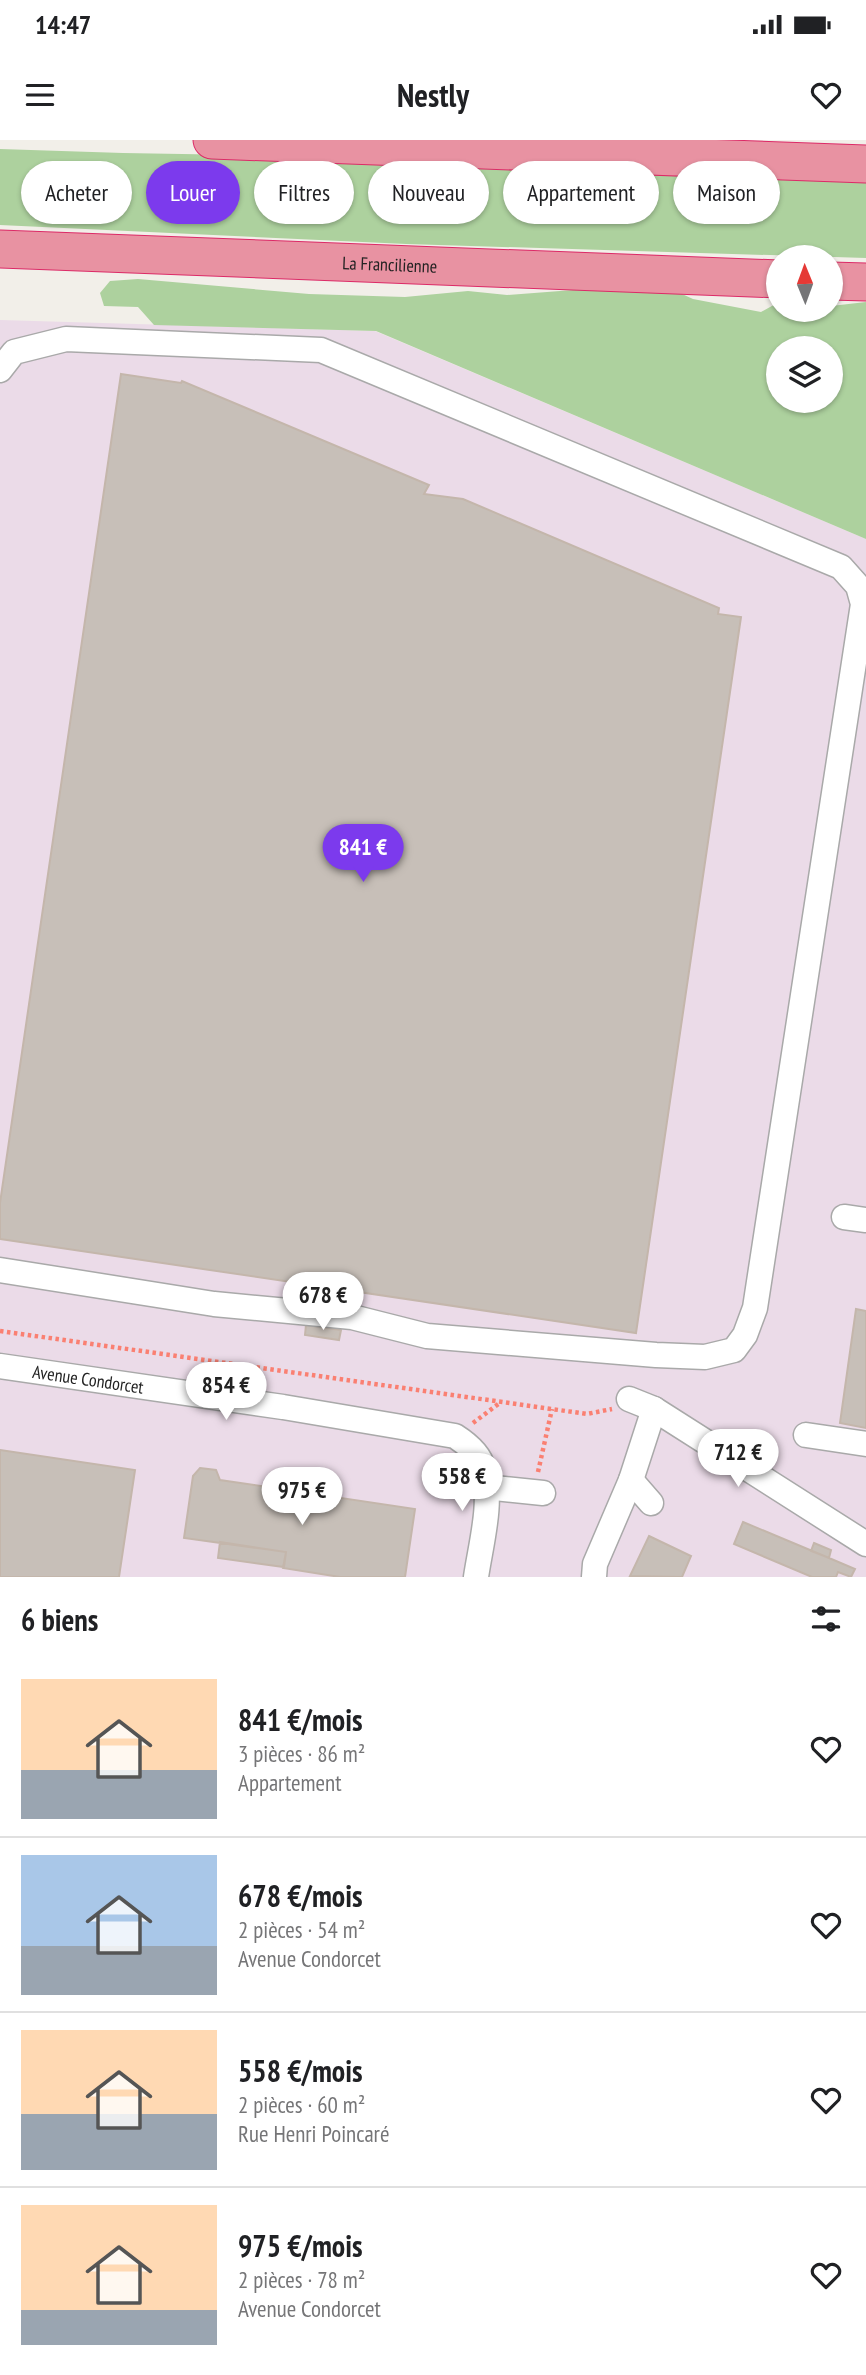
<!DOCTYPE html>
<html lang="fr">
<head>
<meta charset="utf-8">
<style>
  body { margin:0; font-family:"PT Sans Narrow",sans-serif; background:#f2f2f2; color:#202124; height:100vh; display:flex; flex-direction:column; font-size:26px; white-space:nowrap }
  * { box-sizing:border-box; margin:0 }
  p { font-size:23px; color:#757577 }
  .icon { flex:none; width:38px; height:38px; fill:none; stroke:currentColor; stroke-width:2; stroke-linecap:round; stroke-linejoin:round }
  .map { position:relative; height:1437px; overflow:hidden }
  .panel { display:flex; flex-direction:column; background:#fff; flex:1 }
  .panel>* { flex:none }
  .hud { position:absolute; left:21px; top:21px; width:824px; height:63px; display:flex; gap:14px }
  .needle { width:46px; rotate:359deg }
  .tools { position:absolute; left:766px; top:105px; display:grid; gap:14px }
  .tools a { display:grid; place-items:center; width:77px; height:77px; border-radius:50%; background:#fff; box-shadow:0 2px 5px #0004; font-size:35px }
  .price { position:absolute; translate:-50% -60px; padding:0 16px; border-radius:24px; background:#fff; color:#222; font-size:23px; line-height:46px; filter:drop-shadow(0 2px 4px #0008) }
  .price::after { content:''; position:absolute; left:50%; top:42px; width:21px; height:16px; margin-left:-10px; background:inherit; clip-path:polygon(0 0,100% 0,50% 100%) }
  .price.current { background:#7c3aed; color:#fff }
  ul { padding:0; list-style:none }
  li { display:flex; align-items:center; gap:21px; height:175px; padding:0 21px }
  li+li { border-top:2px solid #e0e0e0 }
  li span { display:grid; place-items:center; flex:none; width:196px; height:140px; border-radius:0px; color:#555 }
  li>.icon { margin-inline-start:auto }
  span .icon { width:84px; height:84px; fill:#fffc; stroke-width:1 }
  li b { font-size:30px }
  h2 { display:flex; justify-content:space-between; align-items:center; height:84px; padding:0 21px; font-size:30px }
  .pill { padding:0 24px; border-radius:32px; background:#fff; box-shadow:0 2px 5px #0004; font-size:24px; line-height:63px }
  .pill.current { background:#7c3aed; color:#fff }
  .status { display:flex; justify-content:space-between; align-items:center; height:49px; padding:0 35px; background:#fff; direction:ltr }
  .status svg { height:19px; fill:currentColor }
  header { display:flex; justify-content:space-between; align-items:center; height:91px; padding:0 21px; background:#fff; font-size:32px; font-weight:600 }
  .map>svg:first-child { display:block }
</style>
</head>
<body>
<div class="status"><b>14:47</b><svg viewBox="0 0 49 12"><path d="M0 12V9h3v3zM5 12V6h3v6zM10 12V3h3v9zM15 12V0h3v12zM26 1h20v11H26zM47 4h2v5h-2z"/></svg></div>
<header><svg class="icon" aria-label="menu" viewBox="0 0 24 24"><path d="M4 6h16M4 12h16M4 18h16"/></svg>Nestly<svg class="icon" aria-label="heart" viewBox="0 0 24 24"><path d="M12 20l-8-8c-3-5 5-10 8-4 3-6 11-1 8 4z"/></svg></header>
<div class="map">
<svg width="866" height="1437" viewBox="0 0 866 1437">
  <rect width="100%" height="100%" fill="#f2efe9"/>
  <path fill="#ebdbe8" d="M0 180 375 191 866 399V1437H0Z"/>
  <path fill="#add19e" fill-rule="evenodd" d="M0 9 123 13 431 18 866 39V118L406 104 0 85Z
    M138 139 309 154 405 157 468 151 507 155 612 147 671 149 693 159 761 172 779 162V170H831V166L866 162V399L376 191 154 185 138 167 104 166 100 153 110 141ZM779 208H831V261H779Z"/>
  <path fill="#c7bfb8" stroke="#c4b6ab" stroke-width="2" d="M121 234 181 243 182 241 429 345 424 354 463 359 719 468 718 474 741 477 636 1193 0 1099V1063Z
    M856 1169 866 1171V1288L840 1283Z
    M306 1185 341 1190 339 1200 305 1195Z
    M0 1310 135 1330 119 1437H0Z
    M200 1328 216 1330 220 1340 415 1369 405 1437H340L283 1428 286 1412 184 1398 193 1336Z
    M743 1382 829 1418 855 1429 851 1437 838 1432 836 1437H812L734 1404Z
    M649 1396 691 1416 682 1437 630 1436Z
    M220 1402 286 1412 284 1427 218 1418Z
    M814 1403 831 1410 829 1418 811 1411Z"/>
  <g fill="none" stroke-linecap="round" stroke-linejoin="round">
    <defs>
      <g id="minor">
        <path d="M0 230 14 212 66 199 321 210 841 427 858 446 863 464 755 1168 745 1195 734 1210 705 1217 656 1215 427 1196 352 1177 214 1164 0 1130"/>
        <path d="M844 1077 866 1080"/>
        <path id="s1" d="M0 1226 283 1267 455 1296C466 1303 480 1315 483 1328 493 1362 481 1403 476 1437"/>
        <path d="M629 1259 654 1269 866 1404"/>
        <path d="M806 1295 866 1304"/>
        <path d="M631 1340 651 1363"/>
        <path d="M485 1347 543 1353"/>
        <path d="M594 1437 595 1424 631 1340 654 1269"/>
      </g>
      <g id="highway">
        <path d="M212 0 866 24"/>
        <path id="s2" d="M0 109 779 139"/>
        <path d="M831 141 866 142"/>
      </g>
    </defs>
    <use href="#minor" stroke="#a9a9a9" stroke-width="27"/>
    <use href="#highway" stroke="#dc2a67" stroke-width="39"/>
    <path stroke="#fa8072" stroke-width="4.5" stroke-dasharray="3.5 3.5" stroke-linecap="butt" d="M0 1191 587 1274 612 1269
      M473 1283 501 1262
      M538 1332 552 1269"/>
    <use href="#minor" stroke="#fff" stroke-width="24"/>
    <use href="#highway" stroke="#e892a2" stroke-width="37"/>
  </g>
  <g text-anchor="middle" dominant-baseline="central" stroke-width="5" stroke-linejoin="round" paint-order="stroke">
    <g font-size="18" fill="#222" stroke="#fff">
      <text stroke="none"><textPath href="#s2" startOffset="390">La Francilienne</textPath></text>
      <text stroke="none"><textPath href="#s1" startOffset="89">Avenue Condorcet</textPath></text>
    </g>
  </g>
</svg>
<div class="tools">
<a><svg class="needle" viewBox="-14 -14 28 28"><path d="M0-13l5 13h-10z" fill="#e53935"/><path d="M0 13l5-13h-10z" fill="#757577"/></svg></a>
<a><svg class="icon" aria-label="layers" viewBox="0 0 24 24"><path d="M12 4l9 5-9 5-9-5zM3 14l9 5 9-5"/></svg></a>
</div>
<b class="price current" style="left:363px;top:744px">841 €</b>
<b class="price" style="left:323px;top:1192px">678 €</b>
<b class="price" style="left:226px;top:1282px">854 €</b>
<b class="price" style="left:738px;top:1349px">712 €</b>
<b class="price" style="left:462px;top:1373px">558 €</b>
<b class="price" style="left:302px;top:1387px">975 €</b>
<div class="hud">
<a class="pill">Acheter</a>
<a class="pill current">Louer</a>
<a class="pill">Filtres</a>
<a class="pill">Nouveau</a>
<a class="pill">Appartement</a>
<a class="pill">Maison</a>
</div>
</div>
<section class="panel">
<h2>6 biens<svg class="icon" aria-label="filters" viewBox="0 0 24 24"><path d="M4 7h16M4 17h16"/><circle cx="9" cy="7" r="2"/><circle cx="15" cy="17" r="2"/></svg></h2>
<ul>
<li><span style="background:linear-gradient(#ffd9b3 65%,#9aa5b1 0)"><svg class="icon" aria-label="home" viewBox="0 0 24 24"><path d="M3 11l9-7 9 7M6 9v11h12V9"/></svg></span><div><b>841 €/mois</b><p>3 pièces · 86 m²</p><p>Appartement</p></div><svg class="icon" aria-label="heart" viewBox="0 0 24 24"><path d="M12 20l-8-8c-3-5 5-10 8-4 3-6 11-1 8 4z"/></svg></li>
<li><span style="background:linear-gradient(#a9c7e8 65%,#9aa5b1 0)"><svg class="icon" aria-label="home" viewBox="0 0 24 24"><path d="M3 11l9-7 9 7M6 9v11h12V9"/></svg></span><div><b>678 €/mois</b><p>2 pièces · 54 m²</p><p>Avenue Condorcet</p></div><svg class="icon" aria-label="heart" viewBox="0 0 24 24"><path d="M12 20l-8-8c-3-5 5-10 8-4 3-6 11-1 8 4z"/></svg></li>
<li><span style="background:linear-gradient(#ffd9b3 60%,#9aa5b1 0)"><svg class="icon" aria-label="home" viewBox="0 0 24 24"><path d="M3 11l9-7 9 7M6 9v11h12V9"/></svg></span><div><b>558 €/mois</b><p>2 pièces · 60 m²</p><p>Rue Henri Poincaré</p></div><svg class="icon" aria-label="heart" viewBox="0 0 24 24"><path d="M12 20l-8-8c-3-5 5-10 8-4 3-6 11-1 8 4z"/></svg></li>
<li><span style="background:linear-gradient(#ffd9b3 75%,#9aa5b1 0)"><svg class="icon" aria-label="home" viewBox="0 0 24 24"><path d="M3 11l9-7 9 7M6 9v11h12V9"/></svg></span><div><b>975 €/mois</b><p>2 pièces · 78 m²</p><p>Avenue Condorcet</p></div><svg class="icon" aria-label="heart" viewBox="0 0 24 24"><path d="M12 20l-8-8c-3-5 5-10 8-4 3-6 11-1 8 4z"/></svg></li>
</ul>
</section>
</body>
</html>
